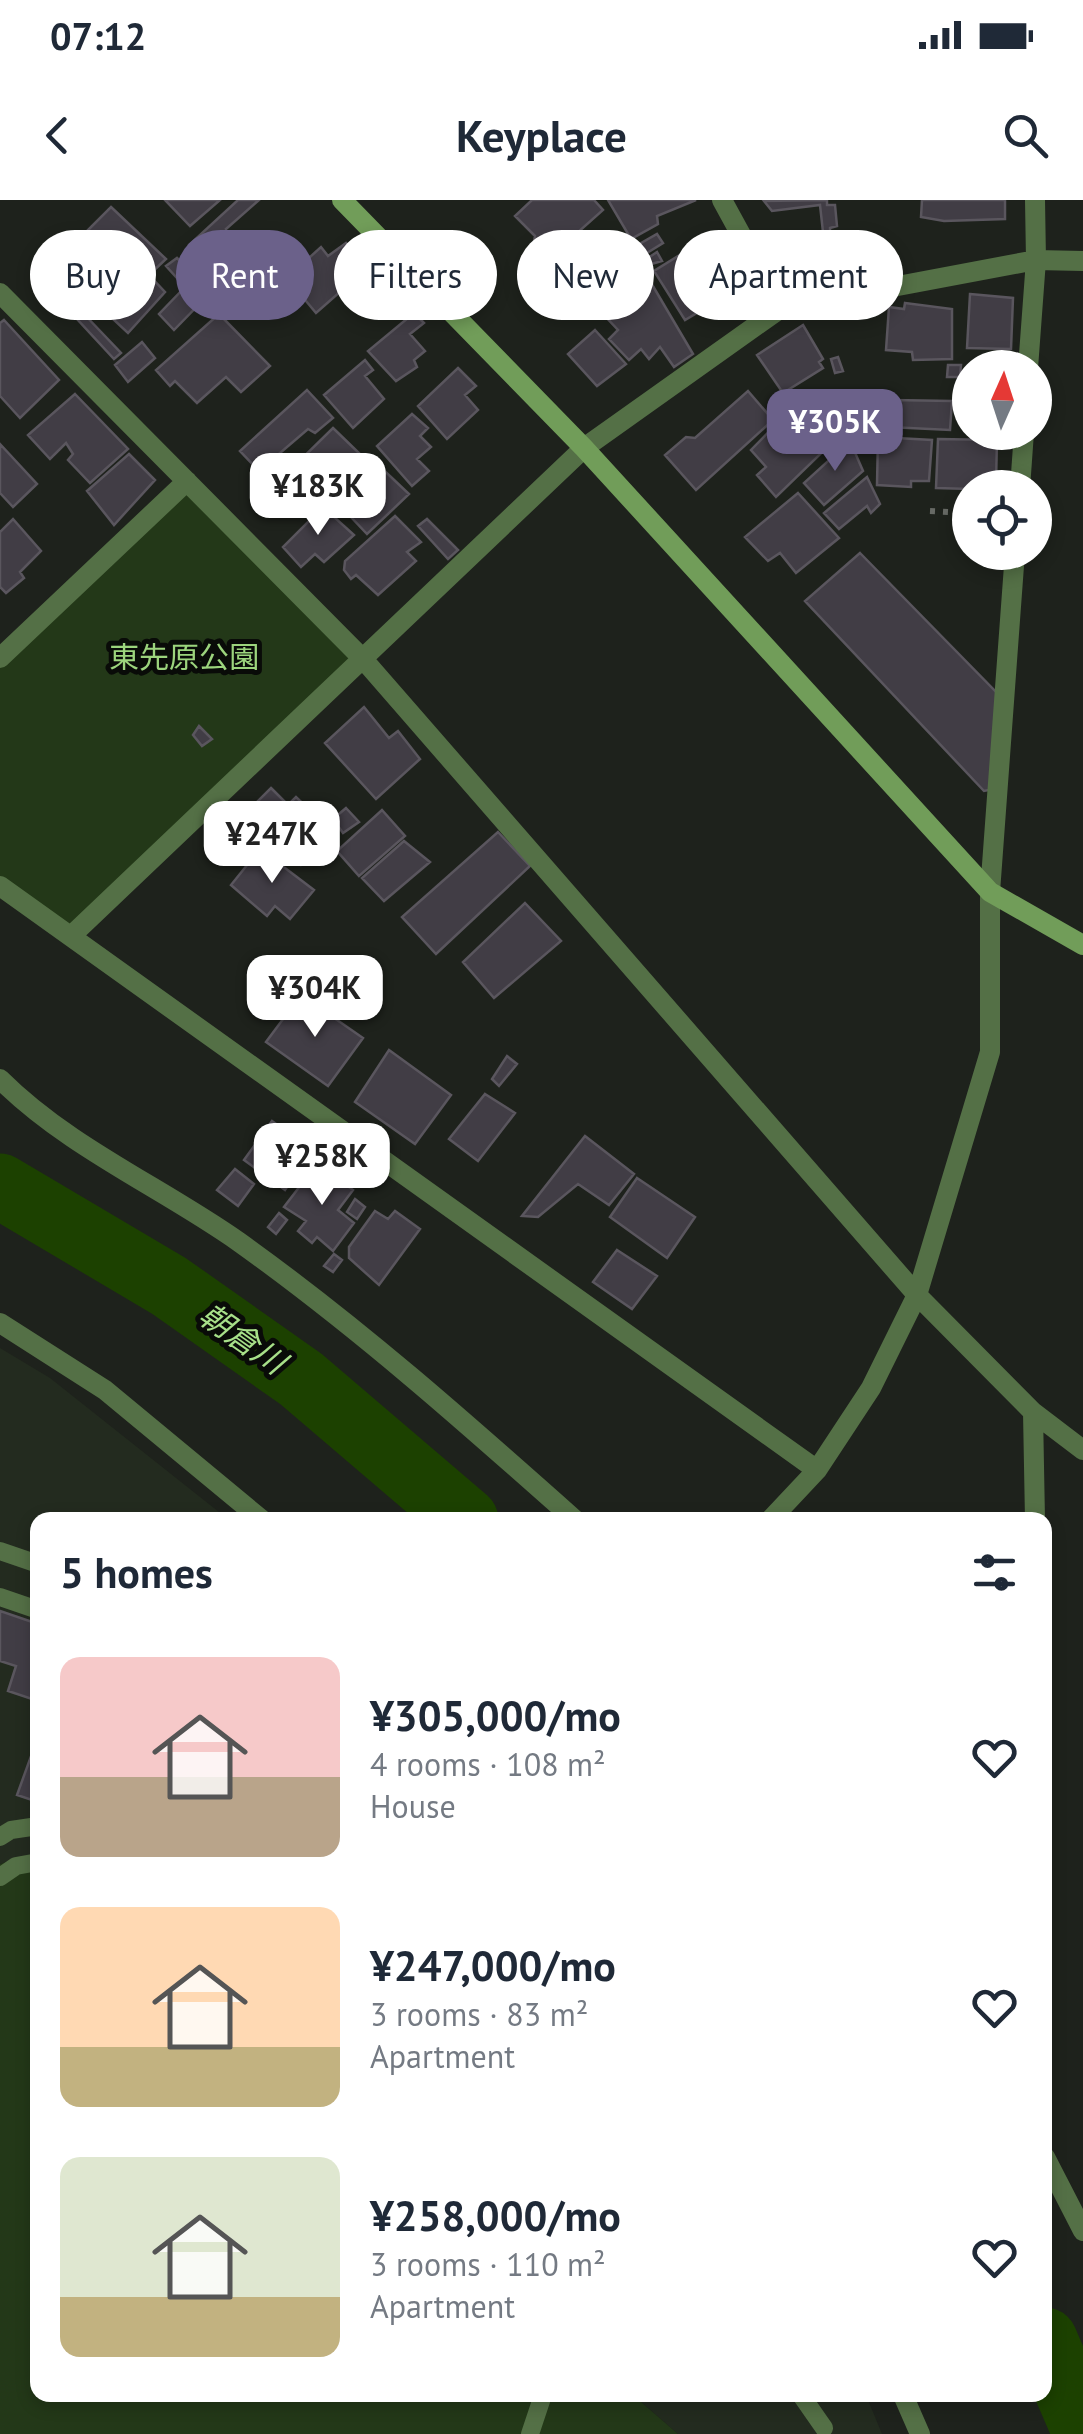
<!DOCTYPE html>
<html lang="en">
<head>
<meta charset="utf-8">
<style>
  body { margin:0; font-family:"PT Sans","Noto Sans JP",sans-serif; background:#f2f2f3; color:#1f2937; height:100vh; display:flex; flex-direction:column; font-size:38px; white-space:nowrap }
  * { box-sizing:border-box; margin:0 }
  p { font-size:32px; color:#747a83 }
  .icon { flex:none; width:55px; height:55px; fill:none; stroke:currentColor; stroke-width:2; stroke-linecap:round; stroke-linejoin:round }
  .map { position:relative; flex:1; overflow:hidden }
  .drawer { position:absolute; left:30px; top:1312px; width:1022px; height:890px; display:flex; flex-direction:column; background:#fff; border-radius:20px; box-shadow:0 5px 15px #0003 }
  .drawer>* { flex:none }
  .banner { position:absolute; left:30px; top:30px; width:1025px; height:90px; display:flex; gap:20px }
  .needle { width:65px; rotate:3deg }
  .tools { position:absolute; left:952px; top:150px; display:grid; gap:20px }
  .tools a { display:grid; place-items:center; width:100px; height:100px; border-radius:50%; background:#fff; box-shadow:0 5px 15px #0003; font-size:50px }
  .price { position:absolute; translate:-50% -85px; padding:0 22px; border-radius:20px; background:#fff; color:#222; font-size:32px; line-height:65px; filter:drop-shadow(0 2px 5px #0008) }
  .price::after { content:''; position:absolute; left:50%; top:60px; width:30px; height:22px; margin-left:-15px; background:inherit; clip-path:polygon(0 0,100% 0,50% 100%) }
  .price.active { background:#6b618a; color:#fff }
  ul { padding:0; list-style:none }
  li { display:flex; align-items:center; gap:30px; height:250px; padding:0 30px }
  li span { display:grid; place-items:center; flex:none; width:280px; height:200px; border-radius:20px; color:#555 }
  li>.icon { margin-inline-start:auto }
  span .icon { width:120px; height:120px; fill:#fffc; stroke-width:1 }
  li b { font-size:42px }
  h2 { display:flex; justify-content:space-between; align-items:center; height:120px; padding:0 30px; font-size:42px }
  .chip { padding:0 35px; border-radius:45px; background:#fff; box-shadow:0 5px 15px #0003; font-size:35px; line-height:90px }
  .chip.active { background:#6b618a; color:#fff }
  .status { display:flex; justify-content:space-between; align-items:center; height:70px; padding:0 50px; background:#fff; direction:ltr }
  .status svg { height:28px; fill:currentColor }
  header { display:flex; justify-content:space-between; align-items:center; height:130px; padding:0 30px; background:#fff; font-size:45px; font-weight:700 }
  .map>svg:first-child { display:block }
</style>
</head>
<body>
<div class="status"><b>07:12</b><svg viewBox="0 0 49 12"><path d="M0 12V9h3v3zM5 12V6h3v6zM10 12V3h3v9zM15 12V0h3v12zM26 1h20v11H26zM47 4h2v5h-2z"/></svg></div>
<header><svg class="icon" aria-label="back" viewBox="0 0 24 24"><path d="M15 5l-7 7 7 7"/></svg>Keyplace<svg class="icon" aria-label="search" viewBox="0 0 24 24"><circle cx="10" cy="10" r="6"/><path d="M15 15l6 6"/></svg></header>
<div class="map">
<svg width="1083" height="2234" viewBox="0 0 1083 2234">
  <rect width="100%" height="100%" fill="#1e221c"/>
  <path fill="#232b1f" d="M0 1148 50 1178 229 1320H38L37 1653 0 1664Z
    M633 2195H866L882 2234H678Z"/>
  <path fill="#233818" d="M187 281 363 459 71 736 0 686V458Z
    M37 1653 38 2195H633L678 2234H0V1664Z"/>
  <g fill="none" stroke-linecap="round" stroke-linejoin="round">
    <path stroke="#1c4100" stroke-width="65" d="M0 986 169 1086 301 1179 466 1320
      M1045 2140 1083 2228"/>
  </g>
  <path fill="#413d45" stroke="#5a565e" stroke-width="2.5" d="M165 0H220L190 26Z
    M238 0H259L226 29 232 38 203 61 189 45Z
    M532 0H594L603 10 558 50 552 44 542 52 534 41 535 36 515 16Z
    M608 0H696L657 16 658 24 631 39Z
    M827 0V5H835L837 26 830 28V38L840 40 841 50 796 61 786 44 798 40 819 43 818 32H823L820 5 772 11 764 1Z
    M922 0H1005V19L944 21 921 17Z
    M111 7 166 59 149 75 165 92 128 133 114 120 132 100 74 44Z
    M657 34 663 43 642 56 636 46Z
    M707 38 739 88 685 120 654 71Z
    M346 43 366 69 316 113 287 78 321 47 328 56Z
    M657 52 662 61 648 65 645 60Z
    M177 58 211 92 174 130 159 114 185 87 166 66Z
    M647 76 693 154 674 167 660 147 649 159 641 149 629 160 609 139 618 130 604 115Z
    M970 94 1013 98 1011 149 967 148Z
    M905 103 952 109V159L913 160 912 152 886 150 889 107 904 109Z
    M83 113 121 153 114 159 77 119Z
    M414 113 424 123 410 134 425 151 414 160 417 167 396 181 368 151Z
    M219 114 270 166 241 192 226 177 197 203 175 181 170 186 156 170Z
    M4 120 59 180 20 218 0 196V123Z
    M803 125 823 159 819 162 823 168 783 193 757 155Z
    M595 130 626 164 597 186 568 154Z
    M142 142 155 158 128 182 115 165Z
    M838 157 843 171 835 173 831 159Z
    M365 160 373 170 365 176 384 199 353 228 324 195Z
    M948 165H961L960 177H947Z
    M458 168 476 186 465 195 478 210 447 239 418 206Z
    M307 190 333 218 315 233 308 229 259 271 240 251Z
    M748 191 773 220 696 290 665 255 686 237 695 238Z
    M75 194 128 249 90 283 68 260 73 254 66 243 50 259 28 235Z
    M891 200 952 201 950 230 889 227Z
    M794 206 812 222 824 213 842 233 776 297 757 275 766 267 751 250Z
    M412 214 428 228 420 236 431 247 417 259 429 271 412 286 377 246Z
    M333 228 361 255 307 309 278 282Z
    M878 237 932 240 929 281H911V287L877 285Z
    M938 239 997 240 996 282 974 281 970 289 936 288Z
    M850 241 863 271 824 305 804 283Z
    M0 244 37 284 13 307 0 293Z
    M129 254 155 280 114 325 87 291Z
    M373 260 409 294 367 334 333 298Z
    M867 277 880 304 871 313 867 306 839 329 824 313Z
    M798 293 839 338 796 373 780 353 768 361 745 337Z
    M323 307 354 335 324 362 315 354 301 367 283 347Z
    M395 316 421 342 407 352 416 361 378 395 356 375 351 379 344 370 345 361Z
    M13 319 41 351 20 372 24 378 6 393 0 387V332Z
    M427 319 458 350 448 359 418 326Z
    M860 353 998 494 994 589 984 591 805 401Z
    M364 507 389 538 398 531 420 559 376 599 325 543Z
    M199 526 212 539 202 546 193 535Z
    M271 588 288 605 296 597 336 635 315 658 301 665 247 612Z
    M346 608 359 622 343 633 333 619Z
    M382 610 405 636 359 676 337 651Z
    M498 632 530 666 436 754 402 717Z
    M404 641 430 662 384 701 362 678Z
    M260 649 314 690 290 719 275 706 267 716 231 685Z
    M525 703 561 741 494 798 463 762Z
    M309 784 322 791 316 798 305 791Z
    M301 795 363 838 328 886 266 842Z
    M389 850 451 895 415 944 355 902Z
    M507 856 517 864 499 886 492 879Z
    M485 894 515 913 478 961 449 939Z
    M272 921 312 950 285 990 244 960Z
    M585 936 634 974 609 1005 578 984 538 1017 522 1016Z
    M317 964 353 990 338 1010 354 1023 333 1051 317 1037 312 1043 298 1031 306 1021 284 1007Z
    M235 969 254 984 238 1006 217 990Z
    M637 978 695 1017 667 1058 610 1017Z
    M355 999 365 1007 357 1019 347 1012Z
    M375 1011 388 1019 395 1011 420 1029 379 1085 349 1058V1047Z
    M279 1013 287 1020 276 1034 268 1027Z
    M617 1050 657 1076 632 1109 593 1082Z
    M334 1054 342 1060 333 1072 324 1066Z
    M0 1411 38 1424V1501L8 1491 16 1466 0 1461Z
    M38 1537V1602L17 1595Z"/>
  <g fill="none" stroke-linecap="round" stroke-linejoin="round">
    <path stroke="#676a65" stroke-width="6" stroke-dasharray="5 8" stroke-linecap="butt" d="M930 311 970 313"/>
    <path stroke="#547046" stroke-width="18" d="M0 1351 38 1364
      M0 1397 38 1410
      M0 1637 11 1630 38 1626
      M0 1677 16 1666 38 1662
      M801 2195 824 2228
      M530 2234 543 2195"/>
    <path stroke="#547046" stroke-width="20" d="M722 0 781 108
      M0 93 363 459 917 1095 1033 1212 1083 1250
      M1028 168 1036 60 1035 0
      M1020 288 1024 232
      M0 458 187 281
      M0 686 817 1270
      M71 736 584 248 781 108 1036 60 1083 61
      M0 879C68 947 161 987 239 1042 358 1127 466 1223 575 1320
      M0 1123 105 1190 262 1320
      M1033 1212 1035 1320
      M770 1320 817 1270 871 1188 917 1095 990 852V692L1015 352
      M1045 1957 1083 2031
      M903 2195 920 2234"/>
    <path stroke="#719d59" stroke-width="20" d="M342 0 584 248 990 692 1083 745"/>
  </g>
  <g text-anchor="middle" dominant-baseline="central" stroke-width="10" stroke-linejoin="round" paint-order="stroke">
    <g font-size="30" fill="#9cd47d" stroke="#090b08">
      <text x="184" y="456">東先原公園</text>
    </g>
    <g font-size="32" font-style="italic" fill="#a7e089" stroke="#090b08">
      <text transform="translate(243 1138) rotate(35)">朝倉川</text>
    </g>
  </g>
</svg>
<div class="tools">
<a><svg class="needle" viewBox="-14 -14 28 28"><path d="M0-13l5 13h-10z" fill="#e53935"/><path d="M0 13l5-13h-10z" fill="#747a83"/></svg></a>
<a><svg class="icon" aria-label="locate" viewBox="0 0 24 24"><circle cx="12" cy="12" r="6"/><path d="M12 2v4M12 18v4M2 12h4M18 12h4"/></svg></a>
</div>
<b class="price active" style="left:835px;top:274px">¥305K</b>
<b class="price" style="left:318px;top:338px">¥183K</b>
<b class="price" style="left:272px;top:686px">¥247K</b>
<b class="price" style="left:315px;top:840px">¥304K</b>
<b class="price" style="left:322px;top:1008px">¥258K</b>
<div class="banner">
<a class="chip">Buy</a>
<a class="chip active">Rent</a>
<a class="chip">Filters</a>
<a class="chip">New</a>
<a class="chip">Apartment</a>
</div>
<section class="drawer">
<h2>5 homes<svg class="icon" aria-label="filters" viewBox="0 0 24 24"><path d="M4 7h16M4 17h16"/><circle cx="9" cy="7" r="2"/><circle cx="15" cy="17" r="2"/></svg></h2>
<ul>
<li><span style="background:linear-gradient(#f6c9c9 60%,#b9a48a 0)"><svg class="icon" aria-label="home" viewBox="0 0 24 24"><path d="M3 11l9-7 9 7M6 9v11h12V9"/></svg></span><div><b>¥305,000/mo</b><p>4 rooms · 108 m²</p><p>House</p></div><svg class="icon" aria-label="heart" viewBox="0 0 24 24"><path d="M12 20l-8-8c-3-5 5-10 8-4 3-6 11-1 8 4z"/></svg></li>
<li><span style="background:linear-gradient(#ffd9b3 70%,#c2b280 0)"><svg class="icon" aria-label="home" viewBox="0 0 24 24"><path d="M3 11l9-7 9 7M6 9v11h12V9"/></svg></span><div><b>¥247,000/mo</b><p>3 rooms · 83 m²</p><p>Apartment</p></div><svg class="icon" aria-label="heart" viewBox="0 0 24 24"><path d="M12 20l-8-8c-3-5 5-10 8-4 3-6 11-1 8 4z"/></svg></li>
<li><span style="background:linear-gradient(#dfe7d0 70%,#c2b280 0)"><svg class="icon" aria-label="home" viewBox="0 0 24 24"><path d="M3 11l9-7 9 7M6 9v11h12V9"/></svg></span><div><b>¥258,000/mo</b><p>3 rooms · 110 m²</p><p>Apartment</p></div><svg class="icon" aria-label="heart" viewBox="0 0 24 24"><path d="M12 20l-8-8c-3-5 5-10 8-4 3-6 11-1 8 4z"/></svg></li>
</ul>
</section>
</div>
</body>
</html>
